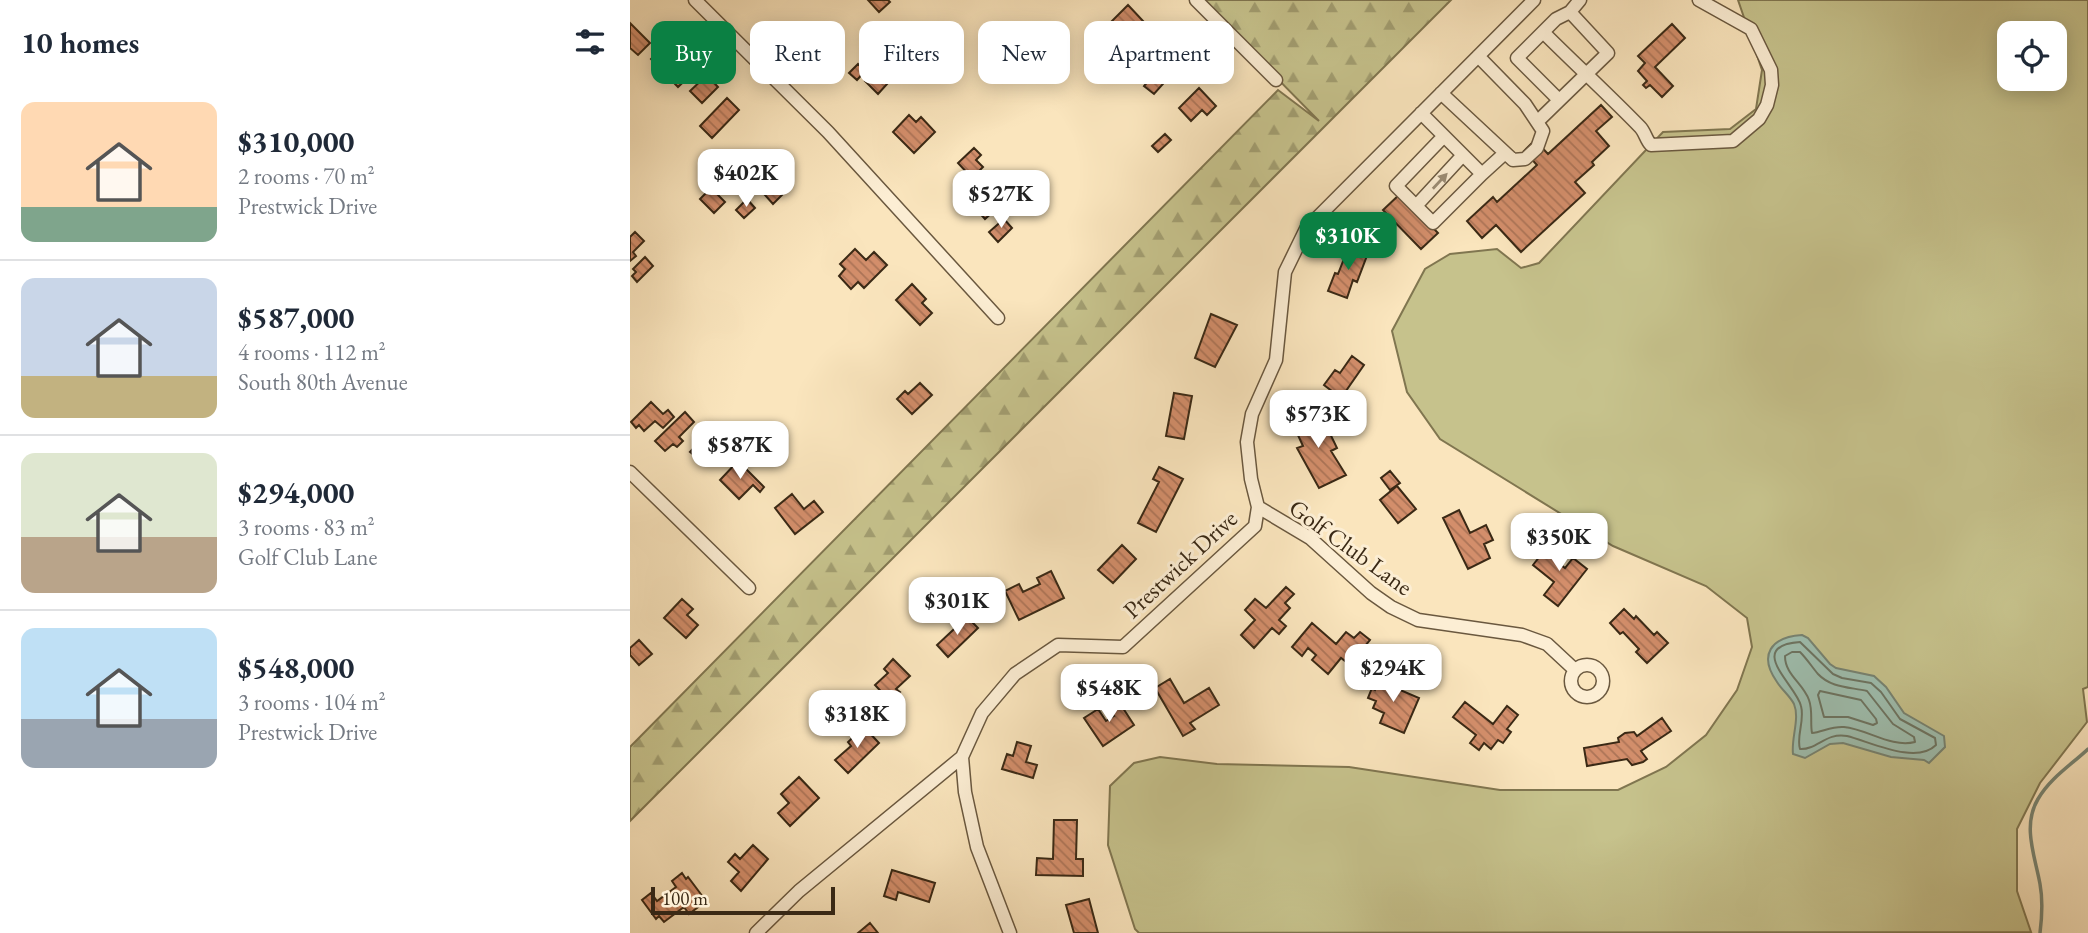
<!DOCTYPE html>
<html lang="en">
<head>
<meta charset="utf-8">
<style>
  body { margin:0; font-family:"EB Garamond",serif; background:#f6f6f7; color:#1f2937; height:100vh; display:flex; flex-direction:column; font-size:26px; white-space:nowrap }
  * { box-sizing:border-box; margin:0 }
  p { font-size:23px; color:#747a83 }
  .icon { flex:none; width:38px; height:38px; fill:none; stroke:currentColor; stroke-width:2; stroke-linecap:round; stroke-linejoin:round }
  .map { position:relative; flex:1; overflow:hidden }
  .details { display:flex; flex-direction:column; background:#fff; width:630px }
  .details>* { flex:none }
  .hud { position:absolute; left:21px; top:21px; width:665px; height:63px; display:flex; gap:14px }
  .fabs { position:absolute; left:1367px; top:21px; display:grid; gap:14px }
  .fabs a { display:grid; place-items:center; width:70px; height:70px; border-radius:14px; background:#fff; box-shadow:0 4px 18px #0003; font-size:35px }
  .scale { position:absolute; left:21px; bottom:18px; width:184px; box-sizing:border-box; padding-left:7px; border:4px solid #3a2915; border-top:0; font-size:19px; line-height:24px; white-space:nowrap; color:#3a2915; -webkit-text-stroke:5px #fceed4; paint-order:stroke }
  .price { position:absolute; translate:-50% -60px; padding:0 16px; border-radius:14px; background:#fff; color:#222; font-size:23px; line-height:46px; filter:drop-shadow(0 2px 4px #0008) }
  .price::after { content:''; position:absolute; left:50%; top:42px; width:21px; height:16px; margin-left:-10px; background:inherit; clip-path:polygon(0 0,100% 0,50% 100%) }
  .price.active { background:#0b8043; color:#fff }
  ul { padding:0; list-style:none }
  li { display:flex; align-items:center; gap:21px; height:175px; padding:0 21px }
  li+li { border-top:2px solid #e0e1e3 }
  li span { display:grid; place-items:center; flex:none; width:196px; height:140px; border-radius:14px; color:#555 }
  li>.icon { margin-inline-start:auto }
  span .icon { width:84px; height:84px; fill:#fffc; stroke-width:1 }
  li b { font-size:30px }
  h2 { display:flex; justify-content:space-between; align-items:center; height:84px; padding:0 21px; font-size:30px }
  .tag { padding:0 24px; border-radius:14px; background:#fff; box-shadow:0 4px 18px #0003; font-size:24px; line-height:63px }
  .tag.active { background:#0b8043; color:#fff }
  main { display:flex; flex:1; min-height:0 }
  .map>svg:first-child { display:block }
</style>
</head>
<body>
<main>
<section class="details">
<h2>10 homes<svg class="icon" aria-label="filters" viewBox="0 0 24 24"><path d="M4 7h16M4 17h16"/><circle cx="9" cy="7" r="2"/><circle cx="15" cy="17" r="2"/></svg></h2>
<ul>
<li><span style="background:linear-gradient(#ffd9b3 75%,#7fa58c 0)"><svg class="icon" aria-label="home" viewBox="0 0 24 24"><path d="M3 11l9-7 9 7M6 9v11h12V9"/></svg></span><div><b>$310,000</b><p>2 rooms · 70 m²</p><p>Prestwick Drive</p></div></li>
<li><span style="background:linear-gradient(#c9d6e8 70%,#c2b280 0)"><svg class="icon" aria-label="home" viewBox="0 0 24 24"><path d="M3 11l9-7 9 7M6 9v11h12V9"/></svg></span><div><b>$587,000</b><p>4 rooms · 112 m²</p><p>South 80th Avenue</p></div></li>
<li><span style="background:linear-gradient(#dfe7d0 60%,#b9a48a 0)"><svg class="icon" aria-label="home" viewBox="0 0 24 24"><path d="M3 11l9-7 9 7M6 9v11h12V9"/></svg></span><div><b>$294,000</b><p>3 rooms · 83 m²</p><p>Golf Club Lane</p></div></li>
<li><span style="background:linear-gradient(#bfe0f5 65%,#9aa5b1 0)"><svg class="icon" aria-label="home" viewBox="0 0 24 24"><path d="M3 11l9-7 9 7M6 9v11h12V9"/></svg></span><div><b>$548,000</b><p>3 rooms · 104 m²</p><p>Prestwick Drive</p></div></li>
</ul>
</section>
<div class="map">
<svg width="1458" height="933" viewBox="0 0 1458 933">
  <defs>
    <pattern id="forest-firs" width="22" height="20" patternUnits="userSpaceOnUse" patternTransform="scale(1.75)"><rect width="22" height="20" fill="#c6c28c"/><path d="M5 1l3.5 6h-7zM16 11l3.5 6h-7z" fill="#a29e71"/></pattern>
    <pattern id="building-back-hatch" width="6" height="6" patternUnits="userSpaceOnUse" patternTransform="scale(1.75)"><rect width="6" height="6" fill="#d38e6b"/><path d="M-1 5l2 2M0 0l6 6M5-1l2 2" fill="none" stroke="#ac7457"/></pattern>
  </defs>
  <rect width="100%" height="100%" fill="#fae5bd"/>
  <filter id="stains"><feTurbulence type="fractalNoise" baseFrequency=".00286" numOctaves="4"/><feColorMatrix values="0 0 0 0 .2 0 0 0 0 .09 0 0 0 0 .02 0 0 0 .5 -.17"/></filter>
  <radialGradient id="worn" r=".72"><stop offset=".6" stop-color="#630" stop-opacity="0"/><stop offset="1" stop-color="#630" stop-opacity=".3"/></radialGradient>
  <path fill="#c6c28c" stroke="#807650" stroke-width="2" fill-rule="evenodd" d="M1108 0H1458V687L1453 689 1457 722 1410 783 1387 829V891L1401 932 509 933 505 929 478 845 480 786 504 763 530 757 587 764 719 767 870 790H988L1036 767 1076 735 1107 690 1122 647 1117 618 1076 586 983 546 810 439 777 392 762 331 795 269 820 254 867 249 891 268 909 263 1033 132 1100 129 1126 109 1132 70ZM1379 33H1424V79H1379Z"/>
  <path fill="url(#forest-firs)" stroke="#807650" stroke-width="2" d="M570 0H821L0 821V747L648 90 689 121Z"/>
  <path fill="#9ebfb0" stroke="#768372" stroke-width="2" d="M1172 635 1178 638 1200 664 1206 668 1244 676 1256 687 1274 713 1314 736 1315 747 1299 763 1294 760 1261 757 1213 743 1200 744 1175 758 1163 754C1161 738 1170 719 1164 704 1160 696 1152 690 1147 682 1128 655 1141 637 1172 635Z"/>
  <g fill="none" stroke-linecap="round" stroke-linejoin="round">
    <path stroke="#6c7462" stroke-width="2" d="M1170 642 1203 674 1212 678 1241 683 1251 692 1270 719 1305 738 1306 745C1286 765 1241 742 1217 736 1196 732 1187 750 1170 749 1166 736 1175 721 1171 706 1167 686 1114 646 1170 642Z
      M1162 652H1170C1177 659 1182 667 1188 674 1201 688 1220 687 1237 691L1263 724 1284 737 1285 742C1261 748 1237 729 1214 727 1202 726 1192 732 1182 733 1180 723 1183 711 1179 700 1173 683 1155 675 1155 656Z
      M1190 691 1231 700 1246 719 1247 723 1243 725 1218 717H1194L1188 695Z"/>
    <path stroke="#768372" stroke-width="3.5" d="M1410 933C1412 917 1413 900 1410 884 1405 856 1392 826 1408 799 1420 778 1441 765 1458 749"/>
  </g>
  <path fill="url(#building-back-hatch)" stroke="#3a2915" stroke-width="2" d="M238 0H258L260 2 249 12Z
    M498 5 513 21 490 43 475 28Z
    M0 23 20 43 8 55 0 48Z
    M1042 24 1055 38 1025 67 1043 86 1032 97 1020 85 1016 88 1013 85 1017 81 1008 71 1015 63 1008 56Z
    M45 35 60 50 53 57 66 70 48 87 21 59Z
    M202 42 210 51 199 61 191 52Z
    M516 50 532 64 530 67 540 76 524 94 514 86 519 80 503 66Z
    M228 64 235 71 227 80 219 73Z
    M244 72 257 84 248 94 235 81Z
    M77 75 88 87 72 103 60 91Z
    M569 88 586 106 577 115 572 110 561 121 549 108Z
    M97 98 109 110 82 138 70 126Z
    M971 105 982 117 966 131 979 146 962 162 964 165 945 182 955 193 891 252 866 225 852 238 837 221 863 197 867 202 907 165 894 151 905 140 918 154Z
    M279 115 286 122 291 117 305 132 284 153 263 132Z
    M535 134 541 140 528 152 522 146Z
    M344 148 351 155 346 160 353 167 342 178 328 163Z
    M99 158 121 181 110 192 107 188 102 193 83 173Z
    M144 186 152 195 143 204 135 195Z
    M81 188 95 202 84 213 70 199Z
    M770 194 808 233 791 249 753 210Z
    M117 199 125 208 114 218 106 210Z
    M356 201 365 210 355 219 347 210Z
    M374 219 382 228 368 242 359 232Z
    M5 232 14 241 3 252 6 256 0 261V237Z
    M719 246 738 253 727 282 723 280 717 298 698 291 705 273 708 274Z
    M225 249 236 260 244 252 257 265 234 288 228 282 221 289 209 276 215 269 210 264Z
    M15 257 23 266 7 282 2 276 6 272 3 269Z
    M282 284 296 299 292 303 302 313 290 325 266 300Z
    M581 314 607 325 585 367 565 358Z
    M722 356 734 365 711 398 694 385 705 370 710 373Z
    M290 383 302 395 282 414 267 399 275 391 278 394Z
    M544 393 562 396 554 439 536 436Z
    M21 402 33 414 38 410 44 417 33 428 25 421 14 431 9 425 6 428 1 422Z
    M55 412 64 422 49 437 53 441 47 447 43 444 35 451 25 441Z
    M678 412 683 424 693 419 707 448 701 451 716 475 689 488 667 448 673 446 661 420Z
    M81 430 94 444 75 464 60 452Z
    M108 461 134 487 130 492 123 485 109 499 90 480Z
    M529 467 553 479 526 532 508 523 529 482 523 479Z
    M760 471 770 483 760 490 751 478Z
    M767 486 786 509 768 523 750 500Z
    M162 494 174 509 184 501 193 512 165 534 145 508Z
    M829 510 840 533 856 525 863 540 854 544 860 558 838 569 813 518Z
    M921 542 933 552 926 561 935 568 943 558 957 569 928 606 914 595 924 582 903 565Z
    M492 545 506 559 483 583 468 570Z
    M421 571 434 598 389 620 375 591 389 584 393 592 410 584 407 578Z
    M656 587 664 594 655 603 660 608 649 620 656 626 649 634 642 628 624 648 611 635 625 620 615 610 625 599 636 608Z
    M52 599 63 609 57 615 68 625 56 638 34 618Z
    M994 609 1004 619 1006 616 1024 635 1027 632 1038 643 1017 663 1006 652 1009 649 993 632 990 634 980 623Z
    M337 617 348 628 318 657 307 645Z
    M682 623 706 644 716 632 724 638 730 632 740 640 727 656 732 659 724 668 711 658 698 674 682 660 686 655 678 648 672 656 662 647Z
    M9 640 22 654 9 665 0 655V648Z
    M263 659 280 676 266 689 270 692 260 701 245 685 258 673 254 669Z
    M751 675 765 680 763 687 789 698 774 733 750 723 754 713 743 708 746 701 738 698 742 688 745 690Z
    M540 679 554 703 579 688 589 705 560 723 565 729 553 736 525 688Z
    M489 702 504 725 473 746 454 718 468 709 476 721 484 716 479 709Z
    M835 702 863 724 877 706 888 715 877 729 881 732 873 743 868 740 861 749 854 743 849 750 840 743 846 735 823 717Z
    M1032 718 1041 731 1011 751 1017 759 1013 762 1002 765 997 759 957 766 954 748 989 742 988 738 995 733 1004 732 1007 736Z
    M234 727 249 743 218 773 205 760 221 746 218 742Z
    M387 742 401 746 396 762 407 765 403 778 372 769 377 754 383 756Z
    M169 777 189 798 160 826 148 813 159 803 151 794Z
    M424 820H447L446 859H453V876L406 875 407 858 423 859Z
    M123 845 138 859 111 891 101 881 109 872 98 862 105 854 110 859Z
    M262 870 305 883 299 902 268 892 266 900 254 896Z
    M52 873 56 879 58 877 76 901 59 914 54 907 34 922 29 916 26 919 12 900 21 893 27 901 46 887 42 881Z
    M459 899 468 933H444L436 905Z
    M240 923 248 933H228Z"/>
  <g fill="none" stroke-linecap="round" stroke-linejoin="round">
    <defs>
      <path id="minor" d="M65 0 198 132 368 318
        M566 0 646 80
        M913 32C945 64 978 94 1010 127 1015 132 1016 140 1021 145L1103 141 1129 119 1137 105 1142 85 1141 70 1121 29 1069 0
        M811 93 883 160 895 159 907 148 913 131 895 104 848 56
        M929 100 887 58 926 19 940 12
        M791 113 852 174 875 153
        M907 122 978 53 940 12 950 0
        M814 136 766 186 803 223 852 174
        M786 206 833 155
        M0 472 119 588
        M628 507 680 538 741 593 761 607 788 620 892 635 917 644 945 670
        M941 681a16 16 0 1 1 32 0a16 16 0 1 1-32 0Z
        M332 757 335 792 347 847 380 933
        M126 933 169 891 332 757 352 713 385 674 428 645 493 647 625 526 628 507 621 479 617 442 622 414 646 360 655 272 676 229 904 0"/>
    </defs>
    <use href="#minor" stroke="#6a583f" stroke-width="15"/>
    <use href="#minor" stroke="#fceed4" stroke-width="12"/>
  </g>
  <defs><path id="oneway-solid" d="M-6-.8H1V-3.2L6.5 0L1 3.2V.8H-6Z" transform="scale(1.75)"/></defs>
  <use fill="#9b8c74" href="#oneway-solid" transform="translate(810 181) rotate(-47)"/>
  <g text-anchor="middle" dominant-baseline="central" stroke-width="6" stroke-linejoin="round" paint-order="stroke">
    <g font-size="24" fill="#3a2915" stroke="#fceed4">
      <text transform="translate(721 547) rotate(36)">Golf Club Lane</text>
      <text transform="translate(550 564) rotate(-43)">Prestwick Drive</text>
    </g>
  </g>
  <rect width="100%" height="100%" filter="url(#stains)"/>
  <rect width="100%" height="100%" fill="url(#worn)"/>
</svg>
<div class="fabs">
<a><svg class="icon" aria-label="locate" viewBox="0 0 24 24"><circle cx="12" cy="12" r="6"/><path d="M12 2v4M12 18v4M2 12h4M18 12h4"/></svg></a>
</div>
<div class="scale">100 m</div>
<b class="price" style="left:116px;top:209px">$402K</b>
<b class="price" style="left:371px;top:230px">$527K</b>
<b class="price active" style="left:718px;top:272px">$310K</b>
<b class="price" style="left:688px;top:450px">$573K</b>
<b class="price" style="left:110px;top:481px">$587K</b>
<b class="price" style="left:929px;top:573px">$350K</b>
<b class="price" style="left:327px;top:637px">$301K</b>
<b class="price" style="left:763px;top:704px">$294K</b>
<b class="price" style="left:479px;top:724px">$548K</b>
<b class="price" style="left:227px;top:750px">$318K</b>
<div class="hud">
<a class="tag active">Buy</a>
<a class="tag">Rent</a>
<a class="tag">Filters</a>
<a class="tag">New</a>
<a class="tag">Apartment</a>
</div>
</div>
</main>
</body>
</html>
